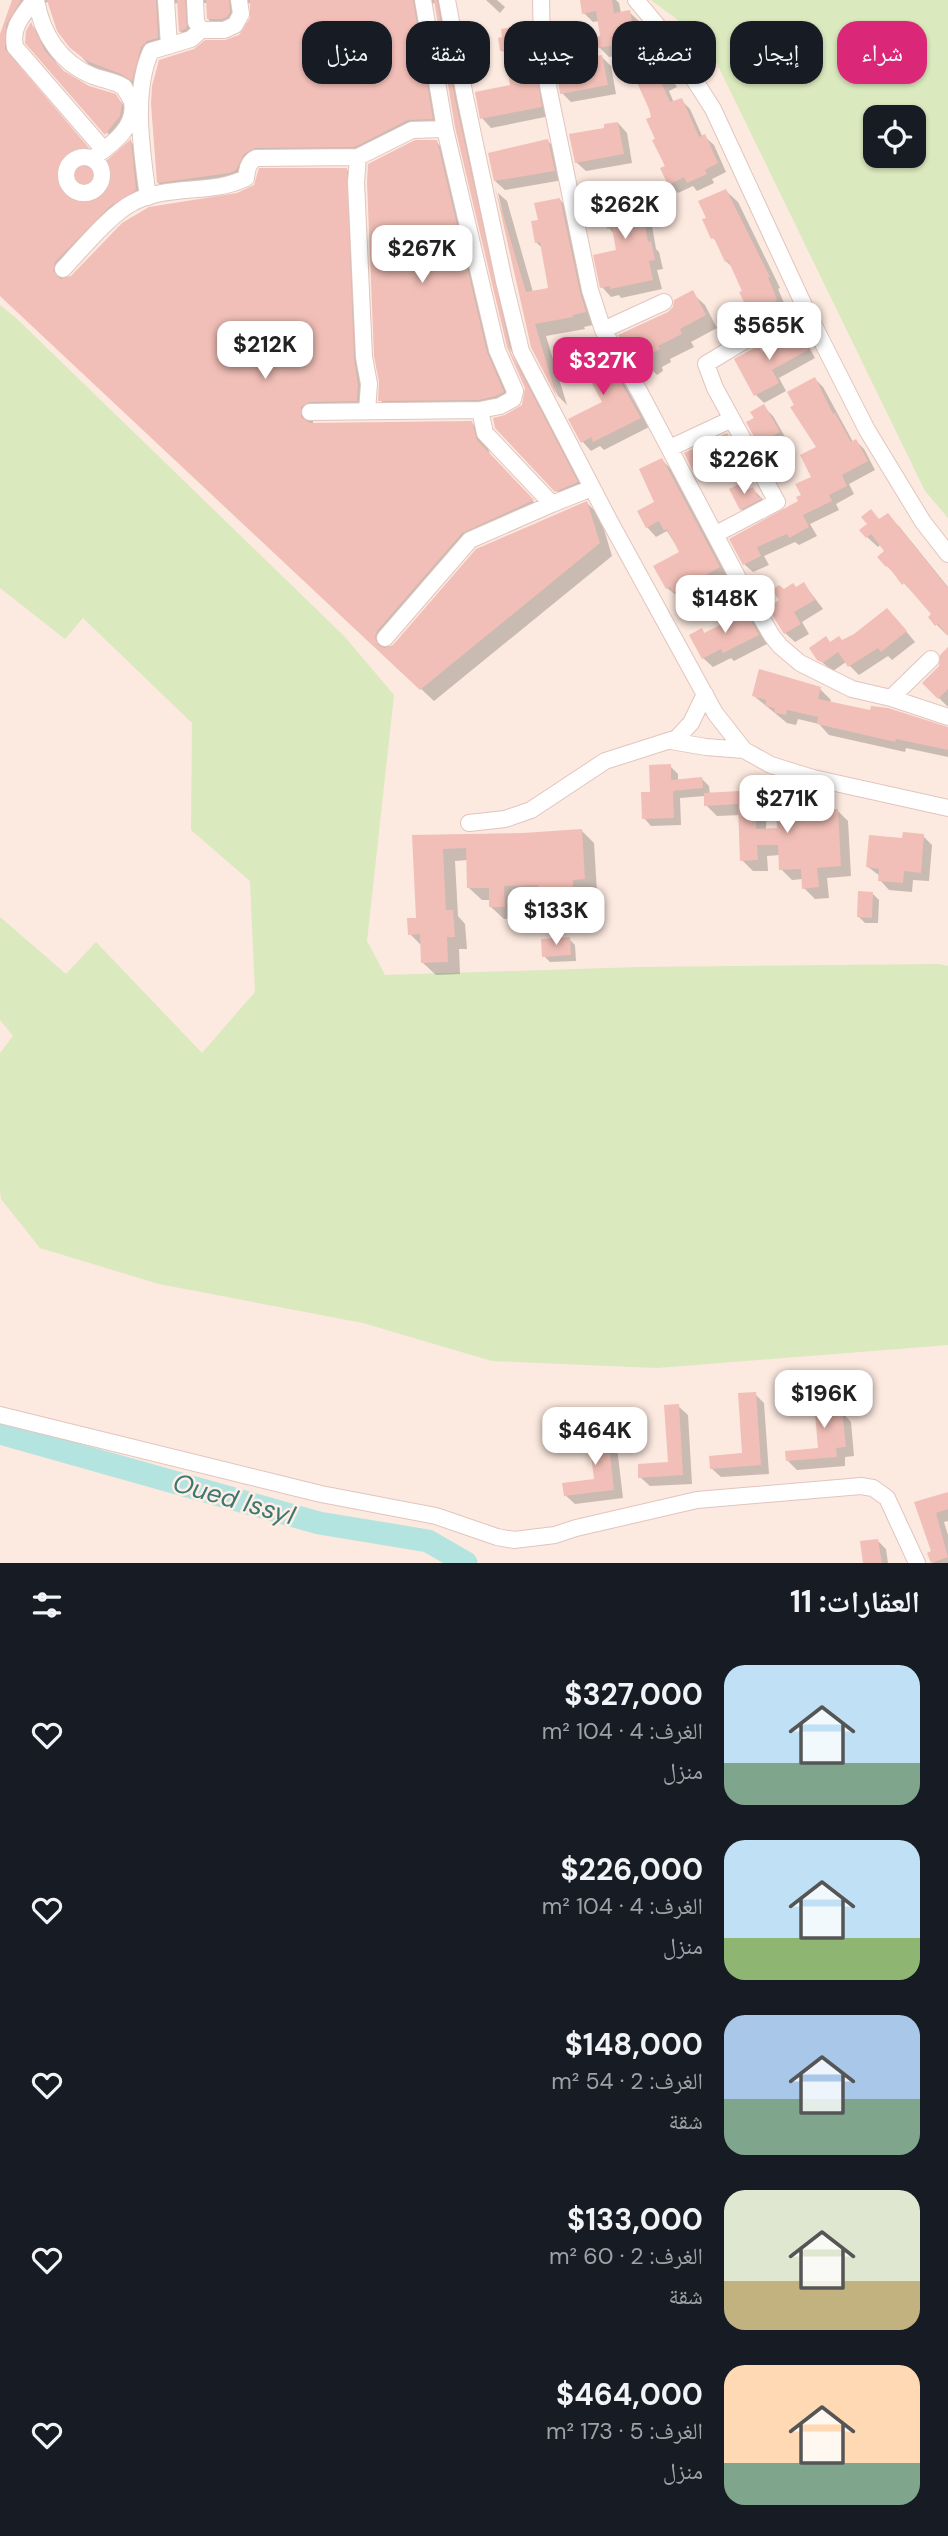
<!DOCTYPE html>
<html lang="ar">
<head>
<meta charset="utf-8">
<style>
  body { margin:0; font-family:"DM Sans","Noto Naskh Arabic",sans-serif; background:#20242c; color:#f1f3f6; direction:rtl; height:100vh; display:flex; flex-direction:column; font-size:26px; white-space:nowrap }
  * { box-sizing:border-box; margin:0 }
  p { font-size:23px; color:#9ea1a6 }
  .icon { flex:none; width:38px; height:38px; fill:none; stroke:currentColor; stroke-width:2; stroke-linecap:round; stroke-linejoin:round }
  .map { position:relative; height:1563px; overflow:hidden; direction:ltr }
  .side { display:flex; flex-direction:column; background:#171b24; flex:1 }
  .side>* { flex:none }
  .top-card { position:absolute; left:21px; top:21px; width:906px; height:63px; direction:rtl; display:flex; gap:14px }
  .controls { position:absolute; left:863px; top:105px; display:grid; gap:14px }
  .controls a { display:grid; place-items:center; width:63px; height:63px; border-radius:14px; background:#171b24; box-shadow:0 2px 5px #0004; font-size:35px }
  .price { position:absolute; translate:-50% -60px; padding:0 16px; border-radius:14px; background:#fff; color:#222; font-size:23px; line-height:46px; filter:drop-shadow(0 2px 4px #0008) }
  .price::after { content:''; position:absolute; left:50%; top:42px; width:21px; height:16px; margin-left:-10px; background:inherit; clip-path:polygon(0 0,100% 0,50% 100%) }
  .price.selected { background:#db2777; color:#fff }
  ul { padding:0; list-style:none }
  li { display:flex; align-items:center; gap:21px; height:175px; padding:0 28px }
  li span { display:grid; place-items:center; flex:none; width:196px; height:140px; border-radius:21px; color:#555 }
  li>.icon { margin-inline-start:auto }
  span .icon { width:84px; height:84px; fill:#fffc; stroke-width:1 }
  li b { font-size:30px }
  h2 { display:flex; justify-content:space-between; align-items:center; height:84px; padding:0 28px; font-size:30px }
  .tag { padding:0 24px; border-radius:21px; background:#171b24; box-shadow:0 2px 5px #0004; font-size:24px; line-height:63px }
  .tag.selected { background:#db2777; color:#fff }
  .map>svg:first-child { display:block }
</style>
</head>
<body>
<div class="map">
<svg width="948" height="1563" viewBox="0 0 948 1563">
  <rect width="100%" height="100%" fill="#fce9df"/>
  <path fill="#dae9be" fill-rule="evenodd" d="M651 0H948V518L925 491 706 41ZM914 117V156H875V117Z
    M0 305 17 319 345 637 394 695 367 941 385 975 639 967 938 964 948 966V1345L657 1368 492 1361 363 1323 159 1284 40 1248 1 1199 0 1191V1053L13 1036 0 1020V917L66 974 96 942 202 1053 255 992 250 881 191 830 192 723 83 618 65 639 0 588Z"/>
  <path fill="#0003" d="M14 0H447L523 368 589 495 569 503 556 490 506 417 523 406 527 387 509 346 457 127 436 3 429 4 444 131 421 132 369 159 269 160 256 167 249 183 171 195 158 183 225 42 241 36 252 19 250 3 246 4 221 32 208 19 207 3H203L193 44 180 31 178 3 172 4 160 53 135 86 111 78 92 68 79 54 49 2 42 3 19 36 16 53 19 68 100 162 92 170 99 169 131 142 143 154 148 202 132 211 111 228 68 275 66 279 237 195 346 169 359 182 369 413 322 414 313 420V424L471 422 484 435 490 455 545 514 475 545 389 644V648L587 503 600 516 612 556 434 701 0 294V39Z
    M486 0H497L505 7 500 13Z
    M582 0H616L619 3 621 13 629 12 639 21 641 37 636 38 639 52 609 57 599 47 602 38 599 21 593 22 584 13Z
    M31 25 43 37 58 66 65 74 88 87 115 96 128 109 119 146 27 42Z
    M518 28 528 41 531 40 540 50 550 116 491 128 482 118 512 87 508 57 502 50Z
    M654 56 663 65 677 87 669 91 674 103 681 100 690 109 703 138 705 137 714 145 726 172 712 179 714 183 697 191 693 186 678 193 669 184 654 118 638 80 634 76Z
    M602 57 611 66 616 94 571 102 562 93Z
    M618 123 627 133 632 163 586 171 576 162 606 130Z
    M548 141 557 151 563 180 505 190 495 181Z
    M436 142 449 154 515 405 393 413 380 400Z
    M637 187 647 196 656 249 659 252 663 269 657 270 662 289 621 298 619 295 611 297 602 287 618 251 615 235 609 228Z
    M726 191 738 202 780 288 778 289 788 312 785 314 791 325 768 334 757 323 733 268 726 261 719 244 713 238Z
    M498 193 507 201 533 292 550 289 543 249 536 242 540 221 560 200 572 212 597 324 584 327 585 329 546 336 567 405 558 396 533 347Z
    M692 293 705 305 717 328 691 342 694 347 670 359 671 362 662 367 663 371 657 375 650 368 646 370 633 357 669 313Z
    M797 332 805 340 815 358 779 378 786 391 764 403 756 395 758 348 764 353 790 339Z
    M595 340 605 350 649 427 604 450 600 446 591 451 582 441 604 403Z
    M815 379 823 387 853 442 856 441 864 449 875 470 849 484 854 494 836 504 839 510 810 524 817 536 799 545 795 542 764 556 769 565 753 572 744 564 732 540 800 501 813 477 819 448Z
    M764 407 773 416 788 442 768 453 759 443 756 419Z
    M727 435 736 444 746 461 705 481 696 472Z
    M662 460 671 469 728 577 684 601 667 588 681 553 667 531 656 537 647 527 657 503Z
    M742 485 749 491 753 489 767 504 747 515 741 509Z
    M880 520 898 525 948 587 947 635 937 625 934 614 887 566V551L881 544 878 547 867 537Z
    M804 584 823 609 802 622 809 634 795 642 785 633 782 601Z
    M741 608 751 617 767 644 734 661 731 658 713 667 703 658 705 634 740 616Z
    M896 619 915 642 892 660 888 656 859 675 846 662 833 671 818 659 831 643 843 641Z
    M948 650V707L924 683 940 668Z
    M820 689 831 700 830 703 948 729V757L906 748 905 752 829 735 819 724 798 719 796 725 787 723 754 696Z
    M670 766 678 774V781L701 778 709 786 710 795 756 792 767 803 766 830H779L837 810 848 821 851 876 827 878 829 898 815 899 804 888 803 879 792 880 781 869 780 855 767 856 768 871H753L742 860 740 815 717 816 706 805 705 796 680 798 681 825 651 826 644 818 651 794Z
    M581 830 594 843 597 892H585V902L572 903 573 928 554 929 542 917 540 897 516 898 517 919H504L491 907V900H482L469 888 468 860 455 861 458 916 465 924 467 949H459L460 974 436 975 423 963 422 946 410 934 418 919 413 836 523 834Z
    M923 836 932 845 929 881 913 880 912 892 889 890 880 880V876L868 867 904 840Z
    M873 894 879 900 878 923H865L859 917Z
    M569 939 575 945 576 961 550 962 544 956Z
    M830 1390 840 1399 841 1411 851 1422 854 1456 845 1457V1466L797 1470 788 1461 820 1450Z
    M755 1394 764 1403 769 1474 721 1477 711 1468 744 1455Z
    M678 1406 688 1415 692 1484 650 1486 640 1477 670 1464Z
    M606 1429 616 1439 623 1498 575 1504 565 1495 596 1480Z
    M948 1493V1521L944 1522 948 1535V1563H933L934 1552 917 1503Z
    M878 1541 886 1549 888 1563H865Z"/>
  <g fill="none" stroke-linecap="round" stroke-linejoin="round">
    <path stroke="#b4e4df" stroke-width="23" d="M0 1433 319 1523 428 1541 466 1563"/>
  </g>
  <path fill="#f1bfb7" d="M12 0H21L6 25 5 49 89 148 82 156 84 166 93 169 98 168 131 139 136 190 109 207 55 262 53 271 60 279 71 276 122 223 149 207 237 193 254 185 259 168H347L354 358 358 385 357 401 309 402 301 407V417L310 423 472 421 477 440 534 500 462 533 377 631 375 637 378 645 384 648 393 645 476 549 587 501 600 543 420 690 0 296V34Z
    M47 0H156L158 38 147 41 141 47 132 81 121 74 87 61 70 48 57 31Z
    M177 0H185L187 28 179 32Z
    M206 0H229L230 12 227 17 222 19H207Z
    M250 0H413L433 119 408 120 355 147 255 148 244 154 236 170 230 173 157 183 151 104 152 86 159 60 194 49 205 40H225L239 35 250 18Z
    M434 0H437L455 99 511 353 578 482 555 492 495 428 493 418 505 415 522 405 525 388 507 347 455 127Z
    M580 0H612L614 13 630 10 633 28 628 29 630 42 598 48 596 37 600 36 596 11 582 14Z
    M31 22 45 51 64 71 89 86 116 94 122 104 120 116 105 135 25 43 26 31Z
    M519 26 521 40 531 39 542 107 480 119 475 92 510 85 505 51H500L498 38 502 37 501 29Z
    M655 54 662 70 665 68 669 78 661 82 670 102 682 98 699 137 705 134 718 163 705 170 707 174 687 183 684 177 668 185 660 168 665 166 652 140 655 139 646 119 651 117 649 109 634 76 632 77 627 67Z
    M602 55 608 85 560 94 556 68 568 66 567 61Z
    M618 122 624 154 575 163 569 134 604 128V124Z
    M548 139 555 171 494 181 488 153Z
    M415 140H437L487 352 504 392 496 396 479 400 378 401 379 382 374 356 367 182 368 164Z
    M638 185 648 242 651 241 655 260 649 261 653 280 610 289V286L600 288 593 255 616 250 612 228 607 229 602 191Z
    M495 187 526 292 548 288 540 242 535 243 531 221 538 220 534 203 560 198 580 292 586 312 573 315V317L535 324 557 398 531 347Z
    M726 189 770 277H768L777 300 775 302 781 314 755 324 739 292 742 291 728 260 725 262 714 238 711 239 702 219 706 218 698 201Z
    M693 290 706 315 680 329 682 334 658 346 660 349 650 354 652 358 643 363 638 355 632 358 618 335 668 312 673 307 674 300Z
    M797 330 808 350 772 370 779 383 754 396 734 359 758 346 762 352 788 338 786 334Z
    M596 338 641 418 593 442 591 437 581 443 568 419 602 402 574 350Z
    M815 377 833 414 835 413 851 442 856 439 868 461 842 475 847 486 829 495 832 501 803 515 809 527 789 538 787 534 757 547 761 556 743 565 729 539 798 501 796 497 801 495 795 484 811 477 800 455 816 447 790 407 794 405 787 392Z
    M764 404 780 432 758 444 746 422 754 418 750 412Z
    M727 433 738 452 694 473 684 453Z
    M662 458 720 567 673 593 670 587 666 589 653 566 679 552 667 529 664 531 659 521 646 528 637 511 654 502 639 469Z
    M743 482 747 490 753 487 758 497 763 498 740 510 729 489Z
    M871 509 879 519 888 513 948 588V636L938 624 935 626 928 617 931 614 904 583 902 585 888 566 886 567 877 557 884 551 871 534 866 538 859 530 867 524 861 517Z
    M804 582 815 600 794 612 801 624 784 634 768 608 779 600 772 590 779 585 784 589 793 583 796 587Z
    M742 605 759 635 723 653 721 649 702 659 689 635 702 628 704 633 738 616 734 609Z
    M887 608 907 631 881 652 878 648 848 667 838 652 823 663 817 660 809 648 826 636 830 642 839 636 842 640 854 634Z
    M948 647V689L938 699 922 683 939 666 940 655Z
    M759 669 821 687 818 699 870 710 871 706 888 708 948 727V750L896 739 895 742 817 724 818 717 787 710 786 715 775 713 774 708 765 706 766 700 752 696Z
    M671 764V780L702 777 703 788 673 791 674 818 642 819 641 792H650L649 765Z
    M757 790 756 829 777 828 776 812 838 809 841 866 817 868 819 887 802 889 801 869 779 870 778 845H757L758 860 740 861 738 804 704 806V793Z
    M582 829 585 879 573 880V890L560 891 561 916 540 917 538 885 504 886 505 907H489V888H467L466 848 443 849 446 910H453L455 937H447L448 962 421 963 420 934 408 935 407 918H416L412 835 523 833Z
    M903 832 924 834 921 873 904 871 903 883 878 881 879 869 866 867 869 835 902 838Z
    M858 891 873 892 872 918 857 917Z
    M570 937 571 955 542 957 541 939Z
    M831 1388 833 1411 842 1410 846 1447 836 1448 837 1457 786 1461 785 1451 818 1448 813 1390Z
    M756 1392 761 1465 710 1469 709 1456 742 1453 738 1393Z
    M679 1404 683 1475 638 1478V1464L668 1462 664 1405Z
    M607 1427 614 1490 564 1496 562 1483 594 1479 588 1430Z
    M948 1492V1509L936 1513 948 1557 931 1563 927 1553 931 1551 914 1502Z
    M878 1539 882 1563H863L860 1541Z"/>
  <g fill="none" stroke-linecap="round" stroke-linejoin="round">
    <defs>
      <path id="minor" d="M34 0C22 17 11 26 15 47L104 150
        M36 0C42 34 60 63 93 76 104 80 115 81 124 87 126 92 131 98 132 102 137 128 109 146 92 159
        M166 0 169 46
        M195 0 196 22 201 30
        M423 0 445 129 497 350 515 391 513 399 500 406 480 410
        M447 0 465 97 504 281 521 351 609 520 715 713 744 750 771 765 813 778 948 808
        M541 0 542 49 549 91 590 290 603 330 639 391 739 580 772 636 780 646 800 663 852 689 891 698 948 717
        M636 0 666 36 713 109 808 314 867 430 923 522 948 554
        M358 157 356 182 364 357 369 384 367 411
        M66 175a18 18 0 1 1 36 0a18 18 0 1 1-36 0Z
        M148 197C142 153 132 92 151 51L191 39 201 30H224L235 25 241 14 239 0
        M63 269C81 250 111 213 134 202 169 184 212 195 246 178 247 170 248 162 256 158L358 157 412 130 445 129
        M603 330 664 302
        M310 412 480 410 485 433 552 504 592 488
        M670 448 732 419
        M716 534 777 502 715 388 706 364 749 338 808 314
        M385 638 470 540 552 504
        M891 698 931 659
        M671 741 706 747 744 750
        M469 823 505 819 531 810 605 761 677 738 691 723 705 694
        M0 1415 321 1494 436 1516 497 1537 514 1540 555 1535 576 1528 697 1500 861 1486 873 1488 887 1498 917 1563"/>
    </defs>
    <use href="#minor" stroke="#e1c5be" stroke-width="18"/>
    <use href="#minor" stroke="#fff" stroke-width="16"/>
  </g>
  <g text-anchor="middle" dominant-baseline="central" stroke-width="5" stroke-linejoin="round" paint-order="stroke">
    <g font-size="26" font-style="italic" fill="#3c7872" stroke="#ffeee5">
      <text transform="translate(234 1499) rotate(16)">Oued Issyl</text>
    </g>
  </g>
</svg>
<div class="controls">
<a><svg class="icon" aria-label="locate" viewBox="0 0 24 24"><circle cx="12" cy="12" r="6"/><path d="M12 2v4M12 18v4M2 12h4M18 12h4"/></svg></a>
</div>
<b class="price" style="left:625px;top:241px">$262K</b>
<b class="price" style="left:422px;top:285px">$267K</b>
<b class="price" style="left:769px;top:362px">$565K</b>
<b class="price" style="left:265px;top:381px">$212K</b>
<b class="price selected" style="left:603px;top:397px">$327K</b>
<b class="price" style="left:744px;top:496px">$226K</b>
<b class="price" style="left:725px;top:635px">$148K</b>
<b class="price" style="left:787px;top:835px">$271K</b>
<b class="price" style="left:556px;top:947px">$133K</b>
<b class="price" style="left:824px;top:1430px">$196K</b>
<b class="price" style="left:595px;top:1467px">$464K</b>
<div class="top-card">
<a class="tag selected">شراء</a>
<a class="tag">إيجار</a>
<a class="tag">تصفية</a>
<a class="tag">جديد</a>
<a class="tag">شقة</a>
<a class="tag">منزل</a>
</div>
</div>
<section class="side">
<h2>العقارات: 11<svg class="icon" aria-label="filters" viewBox="0 0 24 24"><path d="M4 7h16M4 17h16"/><circle cx="9" cy="7" r="2"/><circle cx="15" cy="17" r="2"/></svg></h2>
<ul>
<li><span style="background:linear-gradient(#bfe0f5 70%,#7fa58c 0)"><svg class="icon" aria-label="home" viewBox="0 0 24 24"><path d="M3 11l9-7 9 7M6 9v11h12V9"/></svg></span><div><b>$327,000</b><p>الغرف: 4 · 104 m²</p><p>منزل</p></div><svg class="icon" aria-label="heart" viewBox="0 0 24 24"><path d="M12 20l-8-8c-3-5 5-10 8-4 3-6 11-1 8 4z"/></svg></li>
<li><span style="background:linear-gradient(#bfe0f5 70%,#8fb573 0)"><svg class="icon" aria-label="home" viewBox="0 0 24 24"><path d="M3 11l9-7 9 7M6 9v11h12V9"/></svg></span><div><b>$226,000</b><p>الغرف: 4 · 104 m²</p><p>منزل</p></div><svg class="icon" aria-label="heart" viewBox="0 0 24 24"><path d="M12 20l-8-8c-3-5 5-10 8-4 3-6 11-1 8 4z"/></svg></li>
<li><span style="background:linear-gradient(#a9c7e8 60%,#7fa58c 0)"><svg class="icon" aria-label="home" viewBox="0 0 24 24"><path d="M3 11l9-7 9 7M6 9v11h12V9"/></svg></span><div><b>$148,000</b><p>الغرف: 2 · 54 m²</p><p>شقة</p></div><svg class="icon" aria-label="heart" viewBox="0 0 24 24"><path d="M12 20l-8-8c-3-5 5-10 8-4 3-6 11-1 8 4z"/></svg></li>
<li><span style="background:linear-gradient(#dfe7d0 65%,#c2b280 0)"><svg class="icon" aria-label="home" viewBox="0 0 24 24"><path d="M3 11l9-7 9 7M6 9v11h12V9"/></svg></span><div><b>$133,000</b><p>الغرف: 2 · 60 m²</p><p>شقة</p></div><svg class="icon" aria-label="heart" viewBox="0 0 24 24"><path d="M12 20l-8-8c-3-5 5-10 8-4 3-6 11-1 8 4z"/></svg></li>
<li><span style="background:linear-gradient(#ffd9b3 70%,#7fa58c 0)"><svg class="icon" aria-label="home" viewBox="0 0 24 24"><path d="M3 11l9-7 9 7M6 9v11h12V9"/></svg></span><div><b>$464,000</b><p>الغرف: 5 · 173 m²</p><p>منزل</p></div><svg class="icon" aria-label="heart" viewBox="0 0 24 24"><path d="M12 20l-8-8c-3-5 5-10 8-4 3-6 11-1 8 4z"/></svg></li>
</ul>
</section>
</body>
</html>
